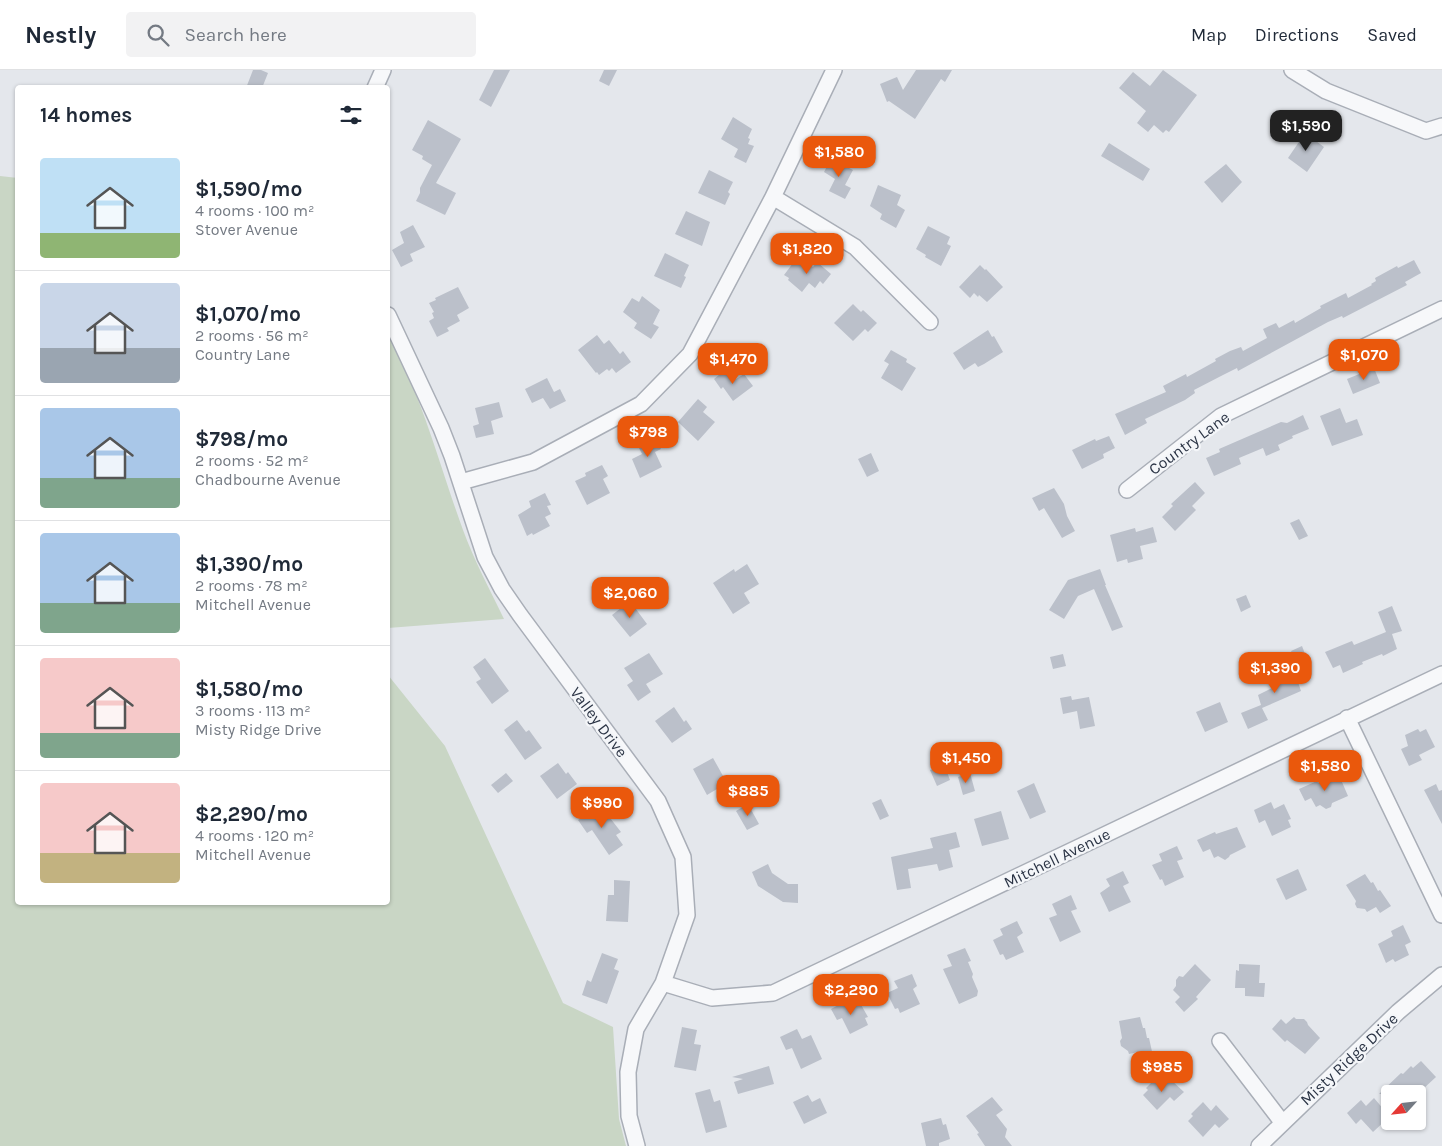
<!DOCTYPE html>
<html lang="en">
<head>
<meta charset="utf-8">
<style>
  body { margin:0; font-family:Karla,sans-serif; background:#f2f2f3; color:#1f2937; height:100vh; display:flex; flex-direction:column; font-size:19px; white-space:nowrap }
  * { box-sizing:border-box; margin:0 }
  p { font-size:16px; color:#747a83 }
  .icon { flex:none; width:28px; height:28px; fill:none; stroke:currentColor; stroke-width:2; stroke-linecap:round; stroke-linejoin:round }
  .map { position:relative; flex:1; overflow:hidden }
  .details { position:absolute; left:15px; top:15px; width:375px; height:820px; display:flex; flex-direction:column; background:#fff; border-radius:5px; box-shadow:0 1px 4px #0004 }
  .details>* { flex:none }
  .needle { width:32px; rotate:243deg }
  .fabs { position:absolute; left:1381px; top:1015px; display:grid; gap:10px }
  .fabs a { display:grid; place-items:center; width:45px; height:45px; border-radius:5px; background:#fff; box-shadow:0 1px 4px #0004; font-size:25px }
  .price { position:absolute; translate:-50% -42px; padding:0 11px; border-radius:10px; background:#ea580c; color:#fff; font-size:16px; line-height:32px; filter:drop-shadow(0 1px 2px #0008) }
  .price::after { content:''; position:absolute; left:50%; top:30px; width:15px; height:11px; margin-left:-8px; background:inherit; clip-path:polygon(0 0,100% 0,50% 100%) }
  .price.active { background:#222; color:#fff }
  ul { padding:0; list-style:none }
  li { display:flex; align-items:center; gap:15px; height:125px; padding:0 25px }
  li+li { border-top:1px solid #e0e1e3 }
  li span { display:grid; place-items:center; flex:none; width:140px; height:100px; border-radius:5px; color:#555 }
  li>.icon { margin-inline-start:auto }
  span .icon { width:60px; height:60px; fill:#fffc; stroke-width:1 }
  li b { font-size:21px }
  h2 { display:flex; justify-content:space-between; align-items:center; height:60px; padding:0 25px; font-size:21px }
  header { display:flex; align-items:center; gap:30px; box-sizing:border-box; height:70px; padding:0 25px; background:#fff; border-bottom:1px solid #e0e1e3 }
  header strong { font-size:24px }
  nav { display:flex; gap:28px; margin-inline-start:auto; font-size:18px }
  .search { width:350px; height:45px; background:#f2f2f3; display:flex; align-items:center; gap:12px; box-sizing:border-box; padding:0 18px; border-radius:5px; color:#747a83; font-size:19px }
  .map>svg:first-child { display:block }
</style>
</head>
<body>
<header>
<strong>Nestly</strong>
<div class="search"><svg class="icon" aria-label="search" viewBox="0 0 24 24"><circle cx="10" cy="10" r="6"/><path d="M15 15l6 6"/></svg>Search here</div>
<nav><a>Map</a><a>Directions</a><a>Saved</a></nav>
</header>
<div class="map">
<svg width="1442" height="1076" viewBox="0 0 1442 1076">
  <rect width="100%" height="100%" fill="#e4e7ec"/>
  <path fill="#c9d6c5" d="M0 106 18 108V832H388V605L445 676 563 933 613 957 619 1049 626 1076H0Z
    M388 265C422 325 439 394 463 460 474 490 490 520 504 549L388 558Z"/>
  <path fill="#bbc0ca" d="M253 0H261L268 3 262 18H246Z
    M494 0H510L491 37 479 30Z
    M604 0H617L609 16 599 11Z
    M916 0H952L945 12 941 9 915 49 889 31 887 32 880 14 897 7 903 20Z
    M1163 0 1197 25 1169 62 1166 60 1163 63 1154 55 1148 62 1137 53 1146 41 1119 18 1133 2 1150 16Z
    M733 47 752 59 748 68 750 69 748 74 754 76 746 93 734 87 738 79 721 69Z
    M428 50 461 69 436 113 456 123 445 145 416 131 420 123V118L432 95 422 89 423 86 412 80Z
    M1305 63 1324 77 1307 102 1288 88Z
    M1109 73 1150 99 1143 111 1101 86Z
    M831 89 842 95 847 93 849 98 853 100 845 115 851 118 845 129 829 121 835 109 824 102Z
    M1226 94 1242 112 1222 133 1204 112Z
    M709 100 733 112 728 122 730 124 725 135 698 123Z
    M878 115 901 125 897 135 905 140 896 158 880 149 882 144 870 136Z
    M686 141 710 152 702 176 675 164Z
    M413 155 425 177 410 184 413 191 401 197 392 180 404 173 400 162Z
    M928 156 950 167 947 174 951 176 941 196 925 187 926 185 916 179Z
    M665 183 689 195 684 206 686 207 681 218 654 206Z
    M800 189 813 197 817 192 831 204 823 214 820 211 815 218 809 213 802 222 788 210 789 208 784 205 793 193 795 195Z
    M1414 190 1421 203 1405 212 1407 215 1343 248 1342 246 1328 252 1238 301 1237 298 1223 305 1194 320 1195 323 1185 330 1145 349 1147 353 1125 365 1115 344 1166 322 1163 316 1186 304 1187 307 1216 291 1215 289 1230 281 1241 277 1243 281 1267 268 1263 259 1276 253 1279 258 1294 250 1295 253 1321 238 1320 236 1346 223 1348 228 1372 215 1371 214 1376 211 1375 208 1397 196 1398 198Z
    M980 195 985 200 986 199 1003 217 987 232 979 225 978 227 974 223 970 228 959 217Z
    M458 217 469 238 457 245 460 251 447 258 449 261 437 267 429 251 434 248 432 243 434 242 429 233 436 230 435 228Z
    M642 226 660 240 653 254 659 257 651 269 634 258 637 253 623 242 632 228 639 232Z
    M853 234 861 242 863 240 877 253 868 262 865 259 853 271 834 253Z
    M988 260 992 267 994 266 1003 282 984 294 978 297 975 293 964 300 953 283Z
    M597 265 604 274 609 270 620 284 623 281 631 292 616 303 612 298 609 301 607 299 599 305 597 302 596 303 578 280Z
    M891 280 907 289 906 292 916 298 902 321 881 308 889 294 884 291Z
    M1374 298 1380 313 1353 324 1347 309Z
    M725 300 733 311 744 304 753 316 733 331 723 317 721 319 714 309Z
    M547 308 554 322 560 319 566 331 550 339 543 328 532 333 525 319Z
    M698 329 707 337 703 342 715 352 698 371 678 352Z
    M499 332 503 347 491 351 494 364 476 368 473 356 479 354 475 338Z
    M1340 338 1346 353 1357 349 1363 365 1332 376 1320 346Z
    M1303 345 1309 359 1292 366 1293 368 1278 375 1280 380 1266 386 1263 378 1239 388 1241 394 1214 406 1206 388 1220 382 1219 379 1281 352 1287 353Z
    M1109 366 1115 378 1103 384 1104 388 1082 399 1072 380 1095 369 1096 371Z
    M655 367 661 379 655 382 662 397 640 408 632 389 642 384 638 376Z
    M871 383 879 401 867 407 858 389Z
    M602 395 608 406 603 409 610 423 587 435 575 411 586 406 585 403Z
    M1195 412 1205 423 1192 436 1196 440 1175 461 1162 447 1173 436 1171 434Z
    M1054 418 1064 434 1067 446 1075 461 1062 468 1044 438 1039 441 1032 428Z
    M545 423 551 435 547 436 551 444 545 447 550 456 533 465 532 463 527 466 518 445 531 437 529 431Z
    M1299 449 1308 466 1299 470 1290 453Z
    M1153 457 1157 472 1140 476 1143 489 1128 493 1127 489 1117 492 1110 465 1135 458 1136 462Z
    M747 494 759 514 744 523 750 533 733 544 713 513 734 499 735 502Z
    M1100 499 1106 515H1105L1123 557 1112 561 1094 519 1078 526 1064 549 1049 540 1068 510Z
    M1246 525 1251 537 1241 542 1236 529Z
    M630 531 647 554 630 567 612 545Z
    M1392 536 1402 561 1392 564 1397 579 1383 586 1382 584 1362 592 1363 594 1343 603 1340 595 1333 598 1325 582 1352 571 1354 575 1386 562 1378 542Z
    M1302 576 1307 589 1297 593 1291 581Z
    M649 583 663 604 646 614 651 622 638 631 627 615 633 611 624 598Z
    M1063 584 1066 596 1053 599 1050 587Z
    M485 588 509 621 492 634 476 612 481 609 473 597Z
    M1298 594 1304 609 1298 612 1301 621 1262 638 1268 650 1248 659 1241 643 1261 635 1258 625 1276 616 1271 604Z
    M1071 626 1072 630 1089 627 1095 656 1080 659 1077 641 1063 644 1060 628Z
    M1220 632 1228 652 1205 662 1196 642Z
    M674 637 684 652 686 650 692 659 672 673 655 651Z
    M517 650 526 662 529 660 542 678 525 690 504 660Z
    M1418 659 1420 662 1426 659 1435 677 1419 685 1422 690 1409 696 1401 679 1408 676 1405 665Z
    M713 688 727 713 707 725 693 699Z
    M558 693 566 704 568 702 577 714 557 729 540 706Z
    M944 694 950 710 937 716 930 700Z
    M506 703 513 711 498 723 491 715Z
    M970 703 975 721 963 725 958 707Z
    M1339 705 1348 726 1332 733 1331 737 1326 739 1320 735 1316 737 1311 728 1305 731 1299 719 1317 711 1318 713 1328 708 1329 710Z
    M743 708 753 726 742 732 732 714Z
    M1034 713 1046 742 1030 749 1017 721Z
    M1436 714 1439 721 1442 720V754L1424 720Z
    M881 729 889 746 880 750 872 733Z
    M1271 732 1274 739 1284 734 1291 749 1288 750 1291 757 1272 766 1265 750 1259 753 1254 740Z
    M748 734 759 754 747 760 736 741Z
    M600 735 621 762 616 765 623 775 609 785 592 760 587 763 578 750Z
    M1001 741 1009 769 982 776 974 749Z
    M1237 757 1246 777 1230 785 1229 787 1225 790 1218 786 1214 788 1210 779 1203 782 1197 770 1215 762 1216 764Z
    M956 762 960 777 949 780 953 797 939 801 937 794 908 799 911 818 897 820 891 787 933 778 930 768Z
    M1177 776 1183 789 1177 791 1184 807 1165 816 1162 809 1160 810 1152 795 1162 791 1159 784Z
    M768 794 772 803 788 814H798V833L783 832 758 816 752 802Z
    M1298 799 1307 820 1286 830 1276 809Z
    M1123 801 1129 813 1123 816 1131 832 1109 842 1100 823 1110 816 1106 809Z
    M1365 804 1371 813 1373 812 1378 821 1380 820 1391 836 1380 843 1376 837 1367 842 1365 839 1357 838 1355 834 1356 831 1346 815Z
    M614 810 630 811 628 852 606 851 608 825H614Z
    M1071 825 1077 839 1071 841 1081 862 1060 872 1049 848 1057 845 1052 834Z
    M1017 851 1023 863 1017 867 1024 882 1006 890 1003 884 1000 885 993 870 1003 865 1000 859Z
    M1403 855 1411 872 1405 875 1409 885 1395 892 1393 889 1386 893 1378 874 1393 866 1391 861Z
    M965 878 971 891 968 892 973 904 972 907 978 921 977 926 959 934 943 899 952 896 947 885Z
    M602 883 618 889 614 899 619 901 607 934 582 925 587 910 591 912Z
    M1195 894 1211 910 1196 927 1198 929 1184 942 1175 932 1180 927 1173 920 1176 916V910L1179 906 1183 907Z
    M1239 894 1260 895 1259 913H1265L1264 927 1245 926V918H1235L1236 900 1239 901Z
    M912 904 917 916 913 919 920 934 900 943 898 938 895 939 887 923 898 918 894 911Z
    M848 930 851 937 860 933 868 947 865 948 868 955 850 964 842 948 837 950 831 939Z
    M1140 947 1143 958H1145L1147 968H1149L1153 986 1139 989 1138 982 1129 984 1128 981 1121 976 1120 971 1122 968 1119 951Z
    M1294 947 1296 949H1304L1307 952 1308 955 1320 968 1305 984 1287 970 1285 972 1272 959 1281 949 1286 954Z
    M682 957 697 960 694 974 701 975 696 1001 674 997Z
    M797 959 802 969 811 965 822 989 801 999 792 978 786 980 780 967Z
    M1421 991 1436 1007 1423 1019 1422 1024H1379L1401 1003 1403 1004 1411 996 1413 998Z
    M769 996 774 1014 738 1024 734 1012 743 1009 732 1007Z
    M1157 1007 1165 1015 1170 1009 1184 1022 1174 1031 1170 1027 1157 1040 1143 1025 1148 1020 1146 1018Z
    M710 1019 714 1032 720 1030 727 1057 706 1063 695 1023Z
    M808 1025 812 1032 820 1028 827 1043 804 1054 793 1032Z
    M992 1027 1003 1040 996 1045 1007 1059 1005 1067 1012 1076H985L977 1064 979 1063 966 1046Z
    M1374 1028 1385 1041 1383 1043 1388 1048 1373 1062 1361 1049 1356 1054 1347 1043 1361 1030 1366 1036Z
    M1203 1032 1211 1041 1216 1035 1229 1049 1219 1058 1215 1054 1203 1067 1188 1051 1193 1046 1191 1044Z
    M941 1048 943 1055 946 1054 950 1069 939 1073V1076H926L921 1053Z"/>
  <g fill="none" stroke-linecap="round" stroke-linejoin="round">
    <defs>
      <path id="minor" d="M1292 0 1326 21 1426 61 1442 56
        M375 18 383 0
        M773 127 855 177 930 252
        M388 245 441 358 452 386 485 487 502 519 520 545 658 731 683 787 687 845 663 913 636 959 628 1002 629 1046 637 1076
        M461 412 533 392 641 334 690 284 773 127 834 0
        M1127 420 1221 346 1442 239
        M1347 648 1442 845
        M663 913 712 928 773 923 1442 604
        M1220 971 1282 1052
        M1259 1076 1398 942 1442 905"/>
    </defs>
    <use href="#minor" stroke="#a9aeb7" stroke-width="18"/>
    <use href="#minor" stroke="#f7f8fa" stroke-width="15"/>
  </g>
  <g text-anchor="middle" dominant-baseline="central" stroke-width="4.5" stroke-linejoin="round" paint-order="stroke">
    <g font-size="16" fill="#2b3445" stroke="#f4f6f9">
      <text transform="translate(1189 373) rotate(-36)">Country Lane</text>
      <text transform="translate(599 652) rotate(53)">Valley Drive</text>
      <text transform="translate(1057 788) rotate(-26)">Mitchell Avenue</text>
      <text transform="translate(1349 989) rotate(-43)">Misty Ridge Drive</text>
    </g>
  </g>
</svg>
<div class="fabs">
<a><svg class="needle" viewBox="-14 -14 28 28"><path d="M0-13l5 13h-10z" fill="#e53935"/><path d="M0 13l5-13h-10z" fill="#747a83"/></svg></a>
</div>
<b class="price active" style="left:1306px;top:82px">$1,590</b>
<b class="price" style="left:839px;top:108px">$1,580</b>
<b class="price" style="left:807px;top:205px">$1,820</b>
<b class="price" style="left:1364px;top:311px">$1,070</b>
<b class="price" style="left:733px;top:315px">$1,470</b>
<b class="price" style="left:648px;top:388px">$798</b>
<b class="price" style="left:630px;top:549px">$2,060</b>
<b class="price" style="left:1275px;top:624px">$1,390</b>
<b class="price" style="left:966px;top:714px">$1,450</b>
<b class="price" style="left:1325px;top:722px">$1,580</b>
<b class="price" style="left:748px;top:747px">$885</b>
<b class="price" style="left:602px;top:759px">$990</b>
<b class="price" style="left:851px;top:946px">$2,290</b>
<b class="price" style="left:1162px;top:1023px">$985</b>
<section class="details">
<h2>14 homes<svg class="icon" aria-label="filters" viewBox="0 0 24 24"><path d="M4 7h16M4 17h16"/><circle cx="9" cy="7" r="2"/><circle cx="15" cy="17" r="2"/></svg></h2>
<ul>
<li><span style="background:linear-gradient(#bfe0f5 75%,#8fb573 0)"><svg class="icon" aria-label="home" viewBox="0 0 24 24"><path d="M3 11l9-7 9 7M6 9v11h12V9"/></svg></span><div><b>$1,590/mo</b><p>4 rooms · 100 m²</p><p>Stover Avenue</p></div></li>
<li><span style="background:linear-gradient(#c9d6e8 65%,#9aa5b1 0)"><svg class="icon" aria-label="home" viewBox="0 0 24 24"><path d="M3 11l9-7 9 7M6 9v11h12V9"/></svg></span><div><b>$1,070/mo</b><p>2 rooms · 56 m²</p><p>Country Lane</p></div></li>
<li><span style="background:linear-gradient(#a9c7e8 70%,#7fa58c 0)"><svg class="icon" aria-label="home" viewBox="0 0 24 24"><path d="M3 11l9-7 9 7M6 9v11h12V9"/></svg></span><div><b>$798/mo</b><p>2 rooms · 52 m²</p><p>Chadbourne Avenue</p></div></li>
<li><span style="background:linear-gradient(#a9c7e8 70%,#7fa58c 0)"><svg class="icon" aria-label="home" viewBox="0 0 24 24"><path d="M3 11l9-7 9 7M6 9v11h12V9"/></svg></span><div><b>$1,390/mo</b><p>2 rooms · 78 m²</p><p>Mitchell Avenue</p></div></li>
<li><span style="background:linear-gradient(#f6c9c9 75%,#7fa58c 0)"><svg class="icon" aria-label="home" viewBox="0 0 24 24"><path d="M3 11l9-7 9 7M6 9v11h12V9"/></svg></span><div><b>$1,580/mo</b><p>3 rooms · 113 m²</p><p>Misty Ridge Drive</p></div></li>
<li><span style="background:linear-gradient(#f6c9c9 70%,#c2b280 0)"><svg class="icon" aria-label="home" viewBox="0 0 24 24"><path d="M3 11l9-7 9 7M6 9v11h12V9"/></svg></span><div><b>$2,290/mo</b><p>4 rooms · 120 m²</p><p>Mitchell Avenue</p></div></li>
</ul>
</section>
</div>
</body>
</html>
